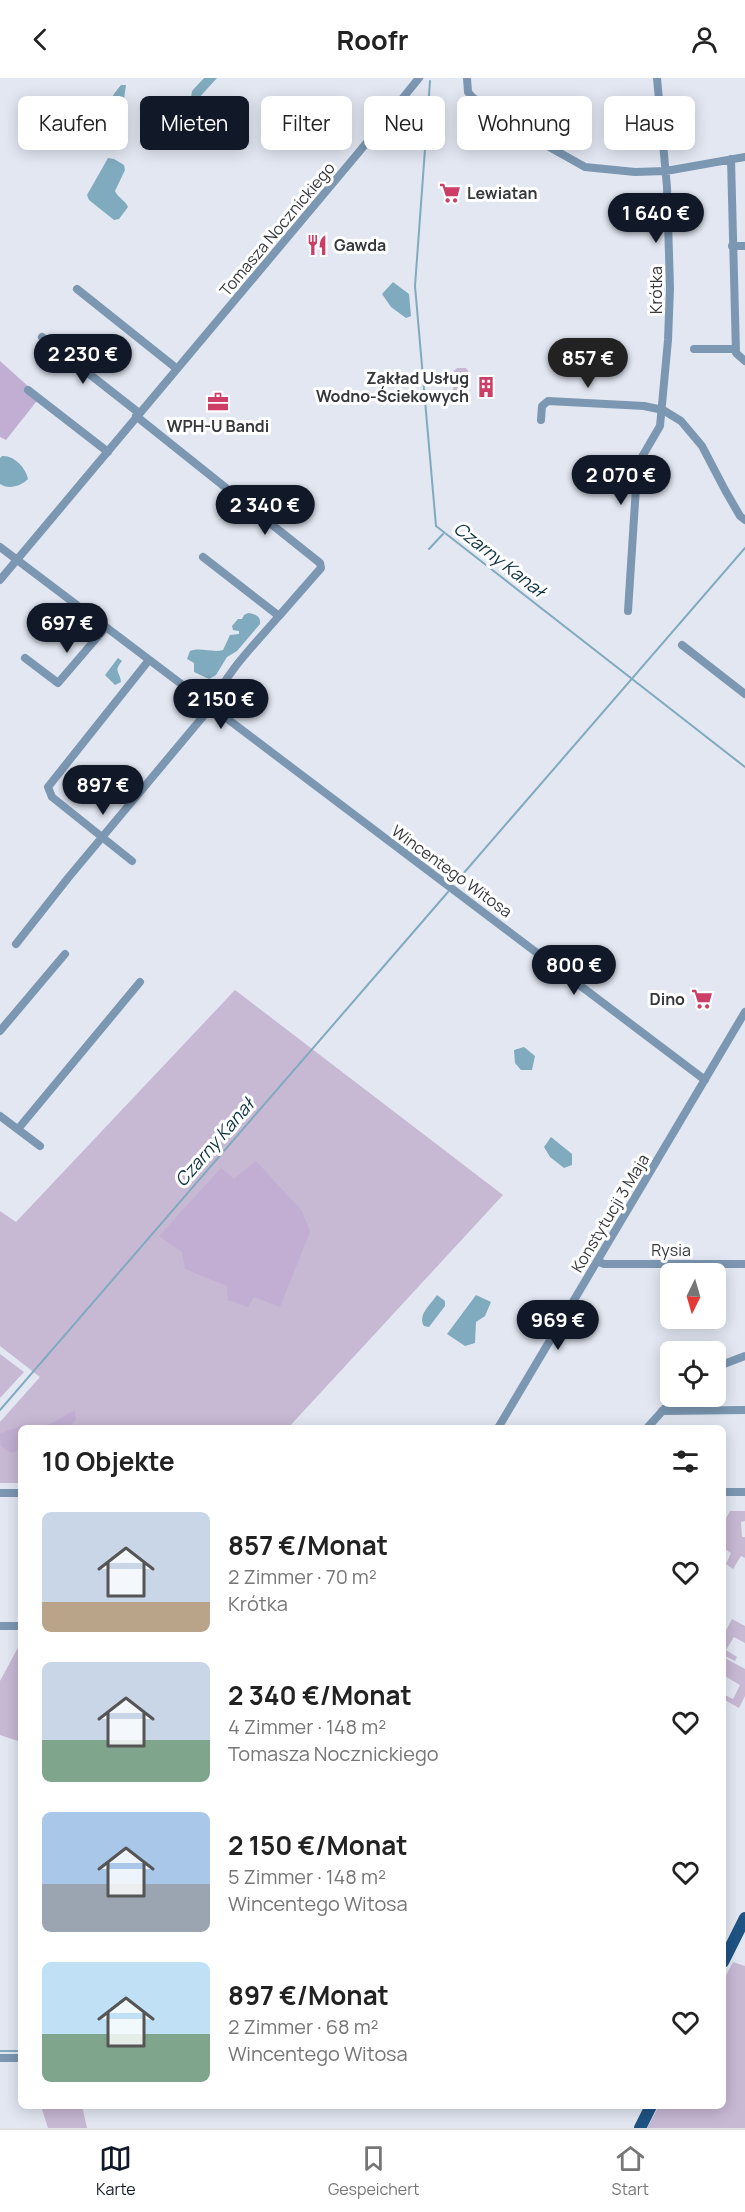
<!DOCTYPE html>
<html lang="de">
<head>
<meta charset="utf-8">
<style>
  body { margin:0; font-family:Manrope,sans-serif; background:#f6f6f6; color:#222; height:100vh; display:flex; flex-direction:column; font-size:22px; white-space:nowrap }
  * { box-sizing:border-box; margin:0 }
  p { font-size:20px; color:#767676 }
  .icon { flex:none; width:33px; height:33px; fill:none; stroke:currentColor; stroke-width:2; stroke-linecap:round; stroke-linejoin:round }
  .map { position:relative; flex:1; overflow:hidden }
  .sheet { position:absolute; left:18px; top:1347px; width:708px; height:684px; display:flex; flex-direction:column; background:#fff; border-radius:9px; box-shadow:0 3px 15px #0003 }
  .sheet>* { flex:none }
  .banner { position:absolute; left:18px; top:18px; width:710px; height:54px; display:flex; gap:12px }
  .needle { width:39px; rotate:185deg }
  .buttons { position:absolute; left:660px; top:1185px; display:grid; gap:12px }
  .buttons a { display:grid; place-items:center; width:66px; height:66px; border-radius:9px; background:#fff; box-shadow:0 3px 15px #0003; font-size:30px }
  .price { position:absolute; translate:-50% -51px; padding:0 14px; border-radius:21px; background:#111827; color:#fff; font-size:20px; line-height:39px; filter:drop-shadow(0 2px 3px #0008) }
  .price::after { content:''; position:absolute; left:50%; top:36px; width:18px; height:14px; margin-left:-9px; background:inherit; clip-path:polygon(0 0,100% 0,50% 100%) }
  .price.on { background:#222; color:#fff }
  ul { padding:0; list-style:none }
  li { display:flex; align-items:center; gap:18px; height:150px; padding:0 24px }
  li span { display:grid; place-items:center; flex:none; width:168px; height:120px; border-radius:9px; color:#555 }
  li>.icon { margin-inline-start:auto }
  span .icon { width:72px; height:72px; fill:#fffc; stroke-width:1 }
  li b { font-size:26px }
  h2 { display:flex; justify-content:space-between; align-items:center; height:72px; padding:0 24px; font-size:26px }
  .tag { padding:0 21px; border-radius:9px; background:#fff; box-shadow:0 3px 15px #0003; font-size:21px; line-height:54px }
  .tag.on { background:#111827; color:#fff }
  header { display:flex; justify-content:space-between; align-items:center; height:78px; padding:0 24px; background:#fff; font-size:27px; font-weight:700 }
  .menu { display:flex; justify-content:space-around; align-items:center; height:84px; border-top:2px solid #e0e0e0; background:#fff; font-size:16px; color:#767676 }
  .menu a { display:grid; justify-items:center; gap:3px }
  .menu .on { color:#111827 }
  .map>svg:first-child { display:block }
</style>
</head>
<body>
<header><svg class="icon" aria-label="back" viewBox="0 0 24 24"><path d="M15 5l-7 7 7 7"/></svg>Roofr<svg class="icon" aria-label="person" viewBox="0 0 24 24"><circle cx="12" cy="8" r="4"/><path d="M4 21q1-7 8-7t8 7"/></svg></header>
<div class="map">
<svg width="745" height="2050" viewBox="0 0 745 2050">
  <rect width="100%" height="100%" fill="#e2e7f2"/>
  <path fill="#c7b8d4" d="M457 290H466L468 293 467 316H453L454 293Z
    M235 912 503 1117 288 1350H21V1405H0V1344L40 1299 0 1268V1133L16 1144Z
    M0 1276 24 1294 0 1320Z
    M730 1433H745V1443L741 1444 742 1459H745V1480L741 1478 733 1491 726 1486 731 1475 723 1470V1446Z
    M732 1541 745 1548V1565L734 1559 726 1572 737 1579 735 1583 723 1577V1558Z
    M21 1564V1664L0 1657V1603Z
    M723 1579 745 1591V1618L739 1630 723 1621V1616L733 1621 740 1607 723 1597Z
    M733 1884 745 1888V2050H647L659 2028H723V1903Z
    M41 2028H82L87 2050H48Z"/>
  <path fill="#c1aed2" d="M0 283 40 319 6 362 0 359Z
    M256 1083 302 1133 310 1154 280 1229 254 1219 248 1229 228 1222 227 1208 185 1191 182 1174 159 1158 221 1090 234 1101Z
    M75 1333 76 1342 67 1350H21V1371L11 1375 1 1368 0 1356C22 1345 29 1351 49 1346 57 1344 64 1336 75 1333Z"/>
  <path fill="#80aabe" d="M204 0H217L197 22 191 20 192 13Z
    M121 7H126L123 27 115 45 100 49 95 47V40C107 31 111 18 121 7Z
    M231 49 235 55 224 69 219 71 215 65 216 60Z
    M108 80 114 81 124 87 125 92 115 113C118 120 125 122 128 129L119 141 114 142 89 122 87 117Z
    M393 204 409 216 411 238 406 240 391 229 382 216Z
    M2 378C14 377 26 390 28 401 21 408 9 412 0 406V380Z
    M248 535C255 536 261 538 260 546L237 573 227 579 216 597 209 601 194 594V585L187 581 190 573C201 569 212 575 223 572L230 557 239 556V553L233 552 232 548 238 541H242L244 537Z
    M118 580 122 583C113 594 120 593 121 604L115 607 105 597Z
    M524 969 535 978 532 992H521L515 985 514 972Z
    M551 1059 572 1076V1087L564 1090 550 1079 544 1069Z
    M437 1217 445 1223V1228L429 1249 424 1248C417 1237 431 1226 437 1217Z
    M476 1217 491 1224 485 1238 476 1244 475 1265 465 1268 447 1256Z"/>
  <g fill="none" stroke-linecap="round" stroke-linejoin="round">
    <path stroke="#80aabe" stroke-width="2" d="M430 3 415 208 436 448 745 689
      M429 471 443 456
      M456 804 745 470
      M0 1332 448 814
      M0 1973H21"/>
    <path stroke="#7c97b2" stroke-width="8" d="M467 0 468 14 472 19 544 66 585 89 635 94 666 93 745 79
      M731 81 736 275 745 283
      M732 168H745
      M77 211 176 290
      M42 259 139 335
      M694 271H736
      M28 312 108 374
      M136 338 320 485 321 490 279 538 203 479
      M541 342 542 328 548 323 644 328 663 332 681 343 702 368 725 412 740 438 745 442
      M0 469 705 1002
      M0 502 359 74 419 0
      M628 533 636 409 639 384 660 348 668 262 670 210 667 109 657 0
      M682 567 745 616
      M25 580 58 605 106 549
      M132 783 52 719 48 709 149 582
      M16 866 68 800 211 629C226 594 254 567 279 538
      M0 953 65 876
      M0 1038 40 1068
      M18 1051 140 904
      M597 1183 604 1186H745
      M716 1289 745 1278
      M662 1333 745 1332
      M498 1350 745 934
      M647 1350 676 1318
      M723 1414H745
      M0 1415H21
      M0 1548H21
      M0 1980H21"/>
    <path stroke="#1e5383" stroke-width="12" d="M723 1884 745 1840
      M640 2050 651 2028"/>
  </g>
  <defs>
    <symbol id="supermarket-bare" viewBox="-9 -9 18 18"><path d="M-6-5.5h2.5l.6 2H6L4.5 2H-2.5L-4.4-4H-6ZM-1.5 3.2a1.3 1.3 0 1 0 .1 0ZM3 3.2a1.3 1.3 0 1 0 .1 0Z" fill="#cc3e66" stroke="#fff" stroke-width="2.5" paint-order="stroke"/></symbol>
    <symbol id="restaurant-bare" viewBox="-9 -9 18 18"><path d="M-5-6h1v4h1v-4h1v4h1v-4h1v5L-1.5 .5V6h-2V.5L-5-1ZM5-6V6H3V1.5H1.5Q1.5-4 5-6Z" fill="#cc3e66" stroke="#fff" stroke-width="2.5" paint-order="stroke"/></symbol>
    <symbol id="building-bare" viewBox="-9 -9 18 18"><path d="M-4-6H4V6H1V3H-1V6H-4ZM-2.5-4.3h1.7v1.8h-1.7ZM.8-4.3h1.7v1.8H.8ZM-2.5-1h1.7V.8h-1.7ZM.8-1h1.7V.8H.8Z" fill="#cc3e66" stroke="#fff" stroke-width="2.5" paint-order="stroke"/></symbol>
    <symbol id="office-bare" viewBox="-9 -9 18 18"><path d="M-6-3h4V-5.5h4V-3h4V5H-6ZM-1-4.5V-3h2v-1.5ZM-6 0V1H6V0Z" fill="#cc3e66" stroke="#fff" stroke-width="2.5" paint-order="stroke"/></symbol>
  </defs>
  <g fill-rule="evenodd">
    <use href="#supermarket-bare" x="435" y="100" width="30" height="30"/>
    <use href="#restaurant-bare" x="302" y="152" width="30" height="30"/>
    <use href="#building-bare" x="471" y="294" width="30" height="30"/>
    <use href="#office-bare" x="203" y="309" width="30" height="30"/>
    <use href="#supermarket-bare" x="687" y="906" width="30" height="30"/>
  </g>
  <g text-anchor="middle" dominant-baseline="central" stroke-width="6" stroke-linejoin="round" paint-order="stroke">
    <g font-size="16" font-weight="bold" fill="#36383c" stroke="#fff" text-anchor="start">
      <text x="467" y="115">Lewiatan</text>
      <text x="334" y="167">Gawda</text>
      <text x="469" y="300" text-anchor="end">Zakład Usług<tspan x="469" dy="18">Wodno-Ściekowych</tspan></text>
      <text x="218" y="348" text-anchor="middle">WPH-U Bandi</text>
      <text x="685" y="921" text-anchor="end">Dino</text>
    </g>
    <g font-size="16" fill="#36383c" stroke="#fff">
      <text transform="translate(277 151) rotate(-50)">Tomasza Nocznickiego</text>
      <text transform="translate(656 212) rotate(-90)">Krótka</text>
      <text transform="translate(452 793) rotate(36)">Wincentego Witosa</text>
      <text transform="translate(610 1135) rotate(-59)">Konstytucji 3 Maja</text>
      <text x="671" y="1172">Rysia</text>
    </g>
    <g font-size="18" font-style="italic" fill="#0d3342" stroke="#fff">
      <text transform="translate(500 481) rotate(38)">Czarny Kanał</text>
      <text transform="translate(214 1064) rotate(-49)">Czarny Kanał</text>
    </g>
  </g>
</svg>
<div class="buttons">
<a><svg class="needle" viewBox="-14 -14 28 28"><path d="M0-13l5 13h-10z" fill="#e53935"/><path d="M0 13l5-13h-10z" fill="#767676"/></svg></a>
<a><svg class="icon" aria-label="locate" viewBox="0 0 24 24"><circle cx="12" cy="12" r="6"/><path d="M12 2v4M12 18v4M2 12h4M18 12h4"/></svg></a>
</div>
<b class="price" style="left:656px;top:166px">1 640 €</b>
<b class="price" style="left:83px;top:307px">2 230 €</b>
<b class="price on" style="left:588px;top:311px">857 €</b>
<b class="price" style="left:621px;top:428px">2 070 €</b>
<b class="price" style="left:265px;top:458px">2 340 €</b>
<b class="price" style="left:67px;top:576px">697 €</b>
<b class="price" style="left:221px;top:652px">2 150 €</b>
<b class="price" style="left:103px;top:738px">897 €</b>
<b class="price" style="left:574px;top:918px">800 €</b>
<b class="price" style="left:558px;top:1273px">969 €</b>
<div class="banner">
<a class="tag">Kaufen</a>
<a class="tag on">Mieten</a>
<a class="tag">Filter</a>
<a class="tag">Neu</a>
<a class="tag">Wohnung</a>
<a class="tag">Haus</a>
</div>
<section class="sheet">
<h2>10 Objekte<svg class="icon" aria-label="filters" viewBox="0 0 24 24"><path d="M4 7h16M4 17h16"/><circle cx="9" cy="7" r="2"/><circle cx="15" cy="17" r="2"/></svg></h2>
<ul>
<li><span style="background:linear-gradient(#c9d6e8 75%,#b9a48a 0)"><svg class="icon" aria-label="home" viewBox="0 0 24 24"><path d="M3 11l9-7 9 7M6 9v11h12V9"/></svg></span><div><b>857 €/Monat</b><p>2 Zimmer · 70 m²</p><p>Krótka</p></div><svg class="icon" aria-label="heart" viewBox="0 0 24 24"><path d="M12 20l-8-8c-3-5 5-10 8-4 3-6 11-1 8 4z"/></svg></li>
<li><span style="background:linear-gradient(#c9d6e8 65%,#7fa58c 0)"><svg class="icon" aria-label="home" viewBox="0 0 24 24"><path d="M3 11l9-7 9 7M6 9v11h12V9"/></svg></span><div><b>2 340 €/Monat</b><p>4 Zimmer · 148 m²</p><p>Tomasza Nocznickiego</p></div><svg class="icon" aria-label="heart" viewBox="0 0 24 24"><path d="M12 20l-8-8c-3-5 5-10 8-4 3-6 11-1 8 4z"/></svg></li>
<li><span style="background:linear-gradient(#a9c7e8 60%,#9aa5b1 0)"><svg class="icon" aria-label="home" viewBox="0 0 24 24"><path d="M3 11l9-7 9 7M6 9v11h12V9"/></svg></span><div><b>2 150 €/Monat</b><p>5 Zimmer · 148 m²</p><p>Wincentego Witosa</p></div><svg class="icon" aria-label="heart" viewBox="0 0 24 24"><path d="M12 20l-8-8c-3-5 5-10 8-4 3-6 11-1 8 4z"/></svg></li>
<li><span style="background:linear-gradient(#bfe0f5 60%,#7fa58c 0)"><svg class="icon" aria-label="home" viewBox="0 0 24 24"><path d="M3 11l9-7 9 7M6 9v11h12V9"/></svg></span><div><b>897 €/Monat</b><p>2 Zimmer · 68 m²</p><p>Wincentego Witosa</p></div><svg class="icon" aria-label="heart" viewBox="0 0 24 24"><path d="M12 20l-8-8c-3-5 5-10 8-4 3-6 11-1 8 4z"/></svg></li>
</ul>
</section>
</div>
<nav class="menu">
<a class="on"><svg class="icon" aria-label="map" viewBox="0 0 24 24"><path d="M3 6l6-2 6 2 6-2v14l-6 2-6-2-6 2zM9 4v14M15 6v14"/></svg>Karte</a>
<a><svg class="icon" aria-label="saved" viewBox="0 0 24 24"><path d="M7 4h10v16l-5-4-5 4z"/></svg>Gespeichert</a>
<a><svg class="icon" aria-label="home" viewBox="0 0 24 24"><path d="M3 11l9-7 9 7M6 9v11h12V9"/></svg>Start</a>
</nav>
</body>
</html>
